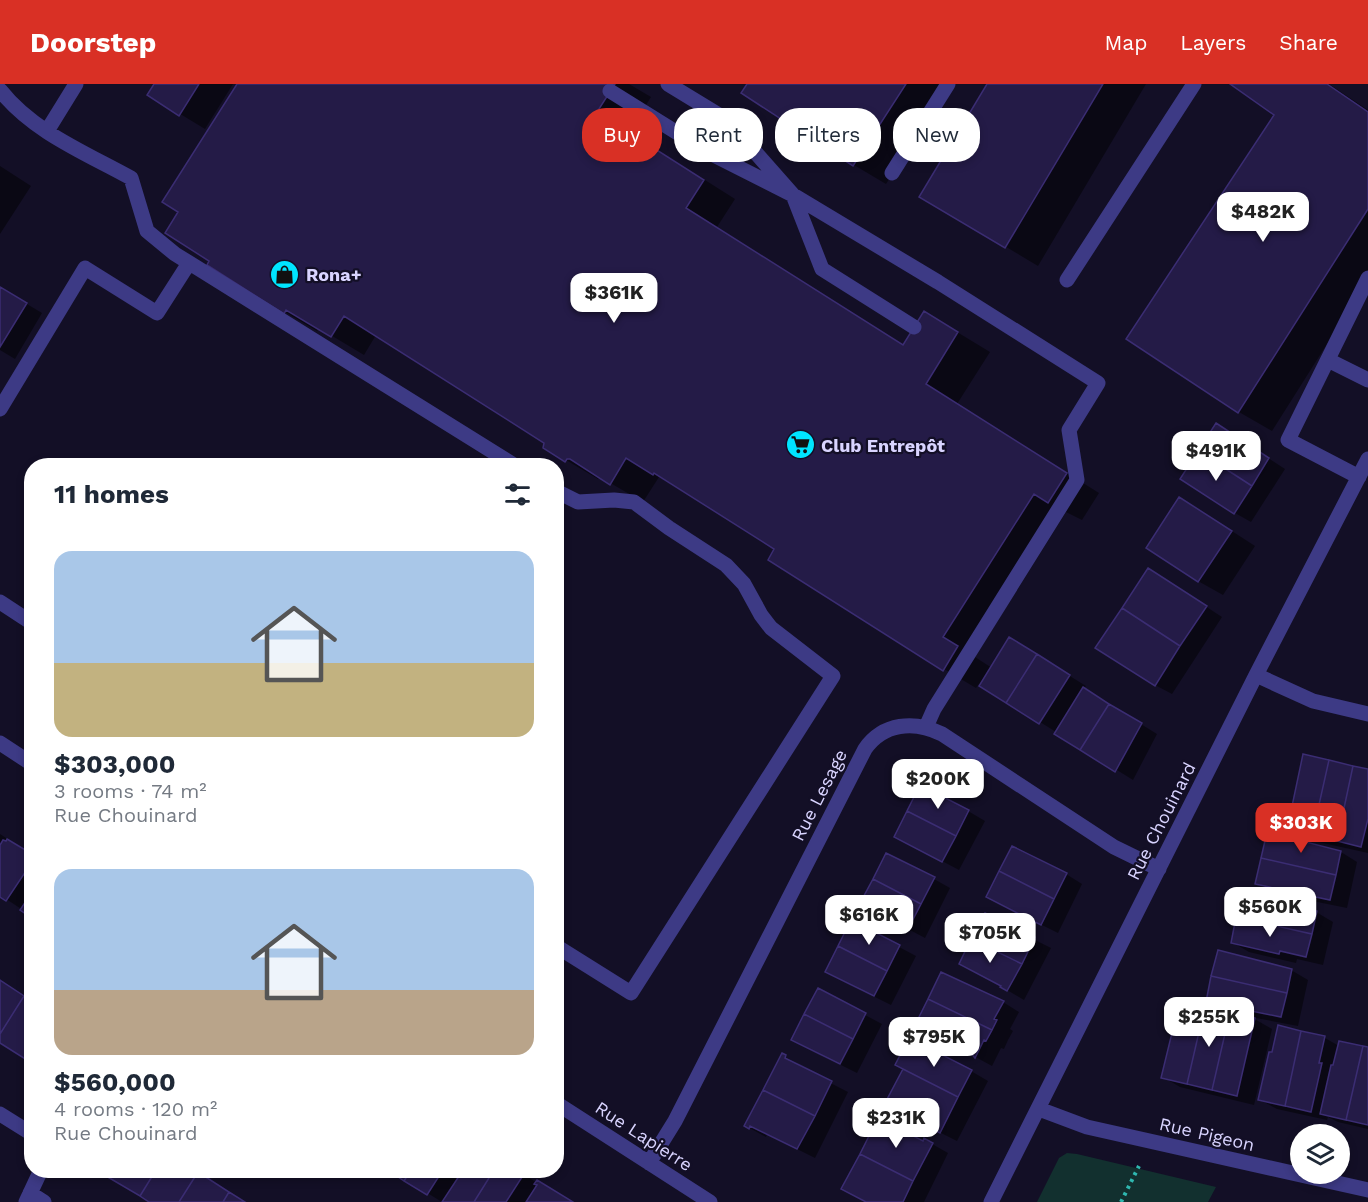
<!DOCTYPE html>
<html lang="en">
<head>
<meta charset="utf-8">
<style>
  body { margin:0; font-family:"Work Sans",sans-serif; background:#f6f6f7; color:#1f2937; height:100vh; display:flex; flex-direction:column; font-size:22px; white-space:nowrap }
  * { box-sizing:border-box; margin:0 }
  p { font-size:20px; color:#747a83 }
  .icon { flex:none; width:33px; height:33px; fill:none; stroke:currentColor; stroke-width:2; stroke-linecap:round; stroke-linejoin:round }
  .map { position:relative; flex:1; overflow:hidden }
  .drawer { position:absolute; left:24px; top:374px; width:540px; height:720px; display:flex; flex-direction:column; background:#fff; border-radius:24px; box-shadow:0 3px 9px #0003 }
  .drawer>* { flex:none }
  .hud { position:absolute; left:582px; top:24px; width:570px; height:54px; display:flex; gap:12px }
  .tools { position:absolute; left:1290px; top:1040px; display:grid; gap:12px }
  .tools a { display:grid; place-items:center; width:60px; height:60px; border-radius:50%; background:#fff; box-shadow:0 3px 9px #0003; font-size:30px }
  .price { position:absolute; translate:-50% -51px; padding:0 14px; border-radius:12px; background:#fff; color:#222; font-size:20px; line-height:39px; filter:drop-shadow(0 2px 3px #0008) }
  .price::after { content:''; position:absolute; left:50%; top:36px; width:18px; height:14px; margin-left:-9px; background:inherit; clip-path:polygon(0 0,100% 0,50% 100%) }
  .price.active { background:#d93025; color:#fff }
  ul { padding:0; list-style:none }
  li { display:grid; align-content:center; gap:12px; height:318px; padding:0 30px }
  li span { display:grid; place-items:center; height:186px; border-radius:18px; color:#555 }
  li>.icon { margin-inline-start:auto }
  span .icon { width:108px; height:108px; fill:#fffc; stroke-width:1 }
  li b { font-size:26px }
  h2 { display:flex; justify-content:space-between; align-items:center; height:72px; padding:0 30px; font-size:26px }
  .chip { padding:0 21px; border-radius:24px; background:#fff; box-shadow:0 3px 9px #0003; font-size:21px; line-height:54px }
  .chip.active { background:#d93025; color:#fff }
  header { display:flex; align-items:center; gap:36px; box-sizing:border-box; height:84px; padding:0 30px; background:#d93025; color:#fff }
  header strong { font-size:28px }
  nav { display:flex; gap:33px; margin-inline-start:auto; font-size:21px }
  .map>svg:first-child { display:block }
</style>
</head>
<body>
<header>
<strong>Doorstep</strong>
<nav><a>Map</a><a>Layers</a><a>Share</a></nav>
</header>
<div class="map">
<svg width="1368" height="1118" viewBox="0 0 1368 1118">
  <rect width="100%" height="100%" fill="#130f26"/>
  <path fill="#12302f" d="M1067 1069 1077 1070 1216 1103 1208 1118H1037L1059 1074Z"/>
  <path fill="#0007" d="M156 0H233L205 45 149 11Z
    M238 0H629L651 13 629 48 735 115 717 143 904 262 957 248 990 268 957 320 1099 409 1082 436 1066 428 975 573 992 584 1026 565 1086 602 1084 605 1157 650 1133 696 979 600 976 604 944 585 777 465 659 393 643 418 600 393 598 395 566 376 545 358 376 251 364 271 319 244 317 247 285 228 211 176 180 127Z
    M748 0H950L886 100 854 81 743 8Z
    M989 0H1146L1038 182 921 112Z
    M1233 0H1329L1368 26V195L1272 347 1239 328 1128 255 1276 31Z
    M0 82 31 102 0 150Z
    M0 204 42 229 15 275 0 266Z
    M1233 351 1285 385 1251 438 1235 429Z
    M1204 429 1255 462 1223 511 1198 497Z
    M1165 496 1222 533 1172 610 1155 601Z
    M1368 687V769L1305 755 1289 745Z
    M968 727 985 737 959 786 912 761Z
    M0 750 32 771V832L0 811Z
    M1341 768 1357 778 1347 824 1273 809 1257 800Z
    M1066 790 1082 800 1058 849 1004 822Z
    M934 795 950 804 925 854 878 829Z
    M1291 819 1300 825 1316 828 1333 838 1323 881 1297 875 1296 879 1249 868 1232 858Z
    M985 831 1051 864 1024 916 1002 903Z
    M852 838 916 872 891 921 843 897Z
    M1291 886 1308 896 1298 942 1251 933 1272 945 1254 1021 1180 1003 1163 993 1224 927 1207 918Z
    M818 906 882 940 857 989 809 965Z
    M1003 918 1019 928 1010 945 1013 947 1008 956 1004 965 1001 964 992 982 917 941Z
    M1279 943 1325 954 1339 962 1368 965V1045L1338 1038 1328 1033 1327 1036 1277 1025 1260 1016Z
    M782 971 802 982 801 984 848 1008 815 1074 767 1050 766 1053 746 1042Z
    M905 984 971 987 988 997 957 1057 903 1030Z
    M925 1056 948 1069 924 1118H867Z
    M390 1086H522L526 1089 525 1091 537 1099 571 1118H442Z"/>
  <path fill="#241b47" stroke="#3b2d73" stroke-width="1.5" d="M154 0H199L179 32 147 11Z
    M237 0H615L597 28 704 96 686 124 903 261 924 227 958 248 926 300 1067 389 1048 419 1034 410 943 553 958 562 943 587 768 476 774 465 654 389 653 391 626 374 610 401 570 375H567L565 378 543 364 544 359 344 232 331 253 286 226 284 230 207 181 209 177 165 149 178 128 162 118Z
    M747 0H906L853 82 741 9Z
    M987 0H1103L1005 164 919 113Z
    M1230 0H1327L1368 28V125L1238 329 1126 255 1274 31Z
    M0 203 27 219 0 263Z
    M1216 339 1269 374 1252 402 1198 367Z
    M1198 367 1252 402 1234 430 1180 395Z
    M1179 413 1232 447 1198 498 1146 464Z
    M1148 484 1207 522 1180 562 1122 524Z
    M1122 524 1180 562 1155 602 1095 564Z
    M1009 553 1037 570 1006 619 979 602Z
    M1037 570 1070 591 1039 640 1006 619Z
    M1083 603 1109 620 1080 666 1054 650Z
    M1109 620 1142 639 1115 688 1080 666Z
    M1303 670 1329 676 1312 752 1287 746Z
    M1329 676 1353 682 1337 757 1312 752Z
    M1353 682 1368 685V735L1361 763 1337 757Z
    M920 701 969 726 956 752 907 727Z
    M907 727 956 752 942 778 894 753Z
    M1267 748 1341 767 1336 791 1261 774Z
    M7 755 32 770V778L6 817 0 813V761L3 756 6 757Z
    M1012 762 1067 789 1054 815 999 787Z
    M886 769 935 793 921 820 873 795Z
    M1261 774 1336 791 1330 816 1255 800Z
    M999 787 1054 815 1041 841 986 813Z
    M873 795 921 820 908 845 859 821Z
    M1242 807 1291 818 1290 821 1317 827 1312 850 1236 833Z
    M32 808V834L20 826Z
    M985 829 1035 853 1022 880 971 855Z
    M1236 833 1312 850 1306 873 1280 867 1279 870 1231 859Z
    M851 836 900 861 887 887 838 862Z
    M971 855 1022 880 1007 907 1000 903 1001 902 959 880Z
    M838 862 887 887 874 912 825 888Z
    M1218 866 1292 885 1287 909 1211 892Z
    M941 888 1004 917 994 935 997 936 992 946 928 915Z
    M1211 892 1287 909 1281 933 1206 918Z
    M0 896 24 912 0 950Z
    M818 904 866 929 853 955 804 930Z
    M24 912 32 917V975L30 978 0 959V950Z
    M928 915 992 946 986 957 984 956 975 974 971 969 915 941Z
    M1180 916 1205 922 1187 1000 1161 994Z
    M1205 922 1230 928 1212 1006 1187 1000Z
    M1230 928 1255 934 1237 1012 1212 1006Z
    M804 930 853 955 840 980 791 956Z
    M1278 941 1301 947 1285 1022 1258 1016 1269 968H1272Z
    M1301 947 1325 952 1319 979H1322L1311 1028 1285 1022Z
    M909 954 972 986 958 1013 895 981Z
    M1339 957 1363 962 1346 1036 1320 1030 1331 981H1333Z
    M1363 962 1368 963V1041L1346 1036Z
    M782 969 786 971 785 974 832 997 815 1032 763 1006Z
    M903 985 958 1013 940 1049 884 1021Z
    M763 1006 815 1032 797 1065 750 1042 749 1045 744 1042Z
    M878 1034 923 1057 924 1054 933 1059 913 1097 860 1070Z
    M860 1070 913 1097 903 1118H866L841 1105Z
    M112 1086H156L140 1112 106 1092Z
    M156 1086H195L198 1088 179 1118H149L140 1112Z
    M388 1086H411L404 1097Z
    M411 1086H443L427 1111 404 1097Z
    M463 1086H494L474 1118H442Z
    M494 1086H517L524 1090 506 1118H474Z
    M198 1088 229 1108 223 1118H179Z
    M537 1096 573 1118H526L537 1101 534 1100Z
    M229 1108 245 1118H223Z"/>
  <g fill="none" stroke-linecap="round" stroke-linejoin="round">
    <path stroke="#2fb8b0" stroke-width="4" stroke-dasharray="3 4.5" stroke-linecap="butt" d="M1121 1118 1139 1082"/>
    <path stroke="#3d3a85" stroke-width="15" d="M668 0 727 36 793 111 822 185 914 243
      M0 6C33 48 86 69 131 94L147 147 175 170 514 381
      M610 7 708 68 793 111 938 198 1098 299 1069 346 1077 396 934 625 926 643
      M47 47 76 0
      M892 89 948 0
      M1067 196 1194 0
      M1328 276 1368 296
      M0 325 85 184 157 229 189 179
      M1359 393 1288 356 1368 194
      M556 407 578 418 614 416 634 418 669 444 726 481 744 500 761 531 771 544 833 592 631 909 556 862
      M0 518 32 539
      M1256 591 1313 617 1368 630
      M0 659 32 680
      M556 1019 710 1118
      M1039 1025 1087 1043 1368 1106
      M0 1030 32 1050
      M649 1079 675 1037 865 665C883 639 914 636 942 650L1114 763 1159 785
      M30 1109 44 1118
      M26 1118 41 1086
      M991 1118 1256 591 1368 375"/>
  </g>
  <defs>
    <symbol id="shop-disc" viewBox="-11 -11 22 22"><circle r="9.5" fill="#00e5ff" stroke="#130f26"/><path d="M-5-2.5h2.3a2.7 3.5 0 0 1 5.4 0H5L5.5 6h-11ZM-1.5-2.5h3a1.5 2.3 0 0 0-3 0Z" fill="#111"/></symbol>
    <symbol id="supermarket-disc" viewBox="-11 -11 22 22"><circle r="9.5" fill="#00e5ff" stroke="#130f26"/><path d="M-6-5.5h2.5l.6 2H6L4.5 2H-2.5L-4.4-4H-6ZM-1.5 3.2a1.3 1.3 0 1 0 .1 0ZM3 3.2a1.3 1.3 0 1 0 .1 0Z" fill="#111"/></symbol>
  </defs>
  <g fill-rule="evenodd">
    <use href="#shop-disc" x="268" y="174" width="33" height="33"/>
    <use href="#supermarket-disc" x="784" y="344" width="33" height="33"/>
  </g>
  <g text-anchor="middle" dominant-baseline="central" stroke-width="4.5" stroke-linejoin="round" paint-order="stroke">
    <g font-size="18" font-weight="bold" fill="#d9d4ff" stroke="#130f26" text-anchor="start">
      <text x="306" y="190">Rona+</text>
      <text x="821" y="361">Club Entrepôt</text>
    </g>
    <g font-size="18" fill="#d9d4ff" stroke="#130f26">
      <text transform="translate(819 711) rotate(-63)">Rue Lesage</text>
      <text transform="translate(1161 737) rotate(-63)">Rue Chouinard</text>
      <text transform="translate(1207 1050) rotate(13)">Rue Pigeon</text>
      <text transform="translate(644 1052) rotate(33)">Rue Lapierre</text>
    </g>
  </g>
</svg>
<div class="tools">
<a><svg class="icon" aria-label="layers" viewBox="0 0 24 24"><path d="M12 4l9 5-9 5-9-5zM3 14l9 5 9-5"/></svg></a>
</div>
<b class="price" style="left:1263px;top:159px">$482K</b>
<b class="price" style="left:614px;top:240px">$361K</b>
<b class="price" style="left:1216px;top:398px">$491K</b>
<b class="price" style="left:938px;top:726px">$200K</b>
<b class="price active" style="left:1301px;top:770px">$303K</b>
<b class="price" style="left:1270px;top:854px">$560K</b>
<b class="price" style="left:869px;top:862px">$616K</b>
<b class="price" style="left:990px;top:880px">$705K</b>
<b class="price" style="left:1209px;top:964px">$255K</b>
<b class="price" style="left:934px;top:984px">$795K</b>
<b class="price" style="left:896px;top:1065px">$231K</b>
<div class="hud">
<a class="chip active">Buy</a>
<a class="chip">Rent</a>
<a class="chip">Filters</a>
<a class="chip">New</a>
</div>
<section class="drawer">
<h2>11 homes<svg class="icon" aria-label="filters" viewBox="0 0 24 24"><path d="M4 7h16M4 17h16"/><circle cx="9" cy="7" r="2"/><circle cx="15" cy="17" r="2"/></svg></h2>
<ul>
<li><span style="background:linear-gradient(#a9c7e8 60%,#c2b280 0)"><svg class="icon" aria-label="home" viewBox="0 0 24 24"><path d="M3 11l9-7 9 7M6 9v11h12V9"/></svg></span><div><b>$303,000</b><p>3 rooms · 74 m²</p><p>Rue Chouinard</p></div></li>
<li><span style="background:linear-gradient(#a9c7e8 65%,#b9a48a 0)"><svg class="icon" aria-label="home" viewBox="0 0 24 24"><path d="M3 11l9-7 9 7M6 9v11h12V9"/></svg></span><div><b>$560,000</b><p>4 rooms · 120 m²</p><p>Rue Chouinard</p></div></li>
</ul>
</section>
</div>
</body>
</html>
